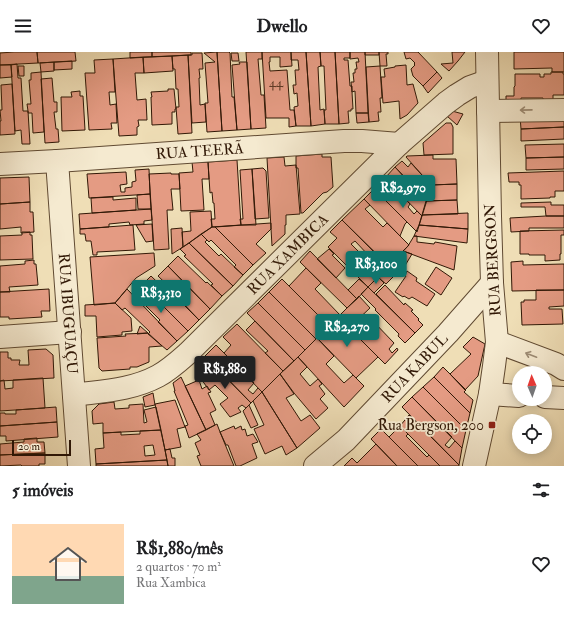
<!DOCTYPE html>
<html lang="pt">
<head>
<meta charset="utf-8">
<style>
  body { margin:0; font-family:"IM FELL Double Pica",serif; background:#f6f6f6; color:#202124; height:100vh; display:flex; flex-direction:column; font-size:15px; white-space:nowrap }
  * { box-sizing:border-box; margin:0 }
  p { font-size:13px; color:#757577 }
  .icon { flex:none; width:22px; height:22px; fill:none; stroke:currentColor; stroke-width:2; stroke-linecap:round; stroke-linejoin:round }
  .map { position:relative; height:414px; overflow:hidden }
  .side { display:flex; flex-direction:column; background:#fff; flex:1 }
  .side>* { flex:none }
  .needle { width:26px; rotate:358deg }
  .fabs { position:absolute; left:512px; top:314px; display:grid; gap:8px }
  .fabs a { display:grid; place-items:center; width:40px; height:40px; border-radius:50%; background:#fff; box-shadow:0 2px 10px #0003; font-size:20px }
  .scale { position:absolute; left:12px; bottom:10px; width:59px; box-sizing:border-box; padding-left:4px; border:2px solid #311806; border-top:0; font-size:11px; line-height:14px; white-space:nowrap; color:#311806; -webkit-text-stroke:3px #f5ead0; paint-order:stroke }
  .price { position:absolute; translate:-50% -34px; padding:0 9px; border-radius:4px; background:#0f766e; color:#fff; font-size:13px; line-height:26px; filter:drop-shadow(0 1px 2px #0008) }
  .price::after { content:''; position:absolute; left:50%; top:24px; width:12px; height:9px; margin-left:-6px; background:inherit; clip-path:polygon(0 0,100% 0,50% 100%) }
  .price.current { background:#222; color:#fff }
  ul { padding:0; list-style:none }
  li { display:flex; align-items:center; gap:12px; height:100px; padding:0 12px }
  li span { display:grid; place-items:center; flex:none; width:112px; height:80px; border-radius:0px; color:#555 }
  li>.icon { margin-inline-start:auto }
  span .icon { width:48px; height:48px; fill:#fffc; stroke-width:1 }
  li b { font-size:17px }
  h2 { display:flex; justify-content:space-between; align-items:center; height:48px; padding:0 12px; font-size:17px }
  header { display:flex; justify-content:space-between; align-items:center; height:52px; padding:0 12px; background:#fff; font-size:18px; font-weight:700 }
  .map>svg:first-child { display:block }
</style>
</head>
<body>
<header><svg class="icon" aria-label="menu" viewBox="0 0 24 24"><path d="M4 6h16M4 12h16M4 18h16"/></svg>Dwello<svg class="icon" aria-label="heart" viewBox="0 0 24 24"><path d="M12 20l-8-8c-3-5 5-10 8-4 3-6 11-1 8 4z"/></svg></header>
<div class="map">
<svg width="564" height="414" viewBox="0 0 564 414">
  <rect width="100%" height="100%" fill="#efdeb6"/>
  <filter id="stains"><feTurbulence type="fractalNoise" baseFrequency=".005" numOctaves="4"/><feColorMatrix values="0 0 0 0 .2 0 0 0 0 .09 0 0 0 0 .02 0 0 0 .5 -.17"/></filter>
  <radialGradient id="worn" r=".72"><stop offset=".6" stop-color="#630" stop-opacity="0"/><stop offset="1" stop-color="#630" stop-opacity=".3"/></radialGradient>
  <path fill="#e49b83" stroke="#311806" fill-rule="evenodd" d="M14 0H37L38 11 0 13V1Z
    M37 0H75L76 9 38 11Z
    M130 0H152V5L130 6Z
    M152 0H191V3L152 5Z
    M217 0 222 79 207 80 205 51H208L205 11 215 10 204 1Z
    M217 0H229L230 1 232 45H234L237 78 222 79Z
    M246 0H262V7H258L261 43H264L266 76 251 77Z
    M262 0H291L292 14 280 15V5H270V10H269L270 19 287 18 290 58H294L296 74 289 75V66H266Z
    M291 0H306L311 74H296L294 55 298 54 297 41 294 42 293 33H296L295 18H299L298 8H291Z
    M306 0H320L321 14 318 15 320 58 324 57 325 72 311 74Z
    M320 0H335L339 72H325L324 58H326L324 14H321Z
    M335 0H350V6H344V8H348L350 34H352V40L353 57H351V59H348L349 71 339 72Z
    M350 0H365L368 61H356L355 39 352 40 351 30H354L353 21H355V17H357L356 10H359L358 6 350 7Z
    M365 0H379V3H365Z
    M379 0H388V2H386L387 14H380Z
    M404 0H418L437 20 423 34 413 24 411 17 415 13 414 12 415 11 410 6 406 7Z
    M452 0H465L458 9 449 19 441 12 453 11Z
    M514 0H564V20H552V16L514 17Z
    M192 1H202L203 17H199L200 26H199L200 53 205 52 206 70 192 71 188 3H192Z
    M231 1H238L239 9H232Z
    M188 3 192 81 178 82 176 55H179L178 37H176L175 17H173L172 4Z
    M172 4 173 19 144 21 143 5Z
    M143 5 144 21H135L137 48 146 47 147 68H138L139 74 137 75V83L119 84 113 7Z
    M113 7 115 40H109L110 53 116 52 117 71H111L112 77 89 78 85 21H95L94 8Z
    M72 9V17L54 18V10Z
    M54 10V19L41 20 40 11Z
    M239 10H247L251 77 237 78 232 13 240 12Z
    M17 12 18 26H21L23 59H28L30 92H22L21 78 15 79 11 13Z
    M0 13H11L12 25 0 26Z
    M406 13 407 33 413 32 418 51 407 63 400 67 399 49 383 51 381 25H385L384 17 395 15V14Z
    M18 14H24V24H19Z
    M380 14 382 46H380L381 60H378L379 69 369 70 366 15Z
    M41 20 44 80 33 81 32 61H28V59L27 52H31L29 28H31V21Z
    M437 20 442 26 428 41 423 34Z
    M551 20H563V22H564V43H553V49H543V46H521V50L506 51V44H514V35L515 34V22H540V25H544V22H551Z
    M52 26 54 50H57V60H54L56 77H58L59 90 45 91 41 27Z
    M12 32 15 82 0 83V69H1L0 58H2L1 33Z
    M168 37H174L176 57H175V60H172V72L152 73 151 45H152L151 40 168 39Z
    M80 39V44H83L85 78 62 79 61 45H72L71 40Z
    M452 59 463 62 457 73 447 64Z
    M356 61H368L369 70 357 71Z
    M564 63V75L521 77 520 64Z
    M446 71H451L453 75V102L424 103 423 91Z
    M564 75V87L521 89V77Z
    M564 92V105L526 106 525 93Z
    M322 102V105H331L333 135 327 140 323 141 303 161H301L298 116H296V104Z
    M433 103V107H456L457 132 431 133 406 105 407 104Z
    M284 105 285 114 296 113 300 162 286 163V173H285V182L272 194 267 106Z
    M564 105V117L526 118V106Z
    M237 108 241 173 212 175 211 167H215L214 151H213L212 140 210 141 208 110Z
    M402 109 408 115 411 111 431 133 427 148 395 115Z
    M192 110H208L209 127H202L204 158 181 159 179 121 193 120Z
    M395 115 405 126 404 127 416 139 417 138 427 148 422 164 385 126Z
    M263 116 266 119 269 166 255 167 252 117Z
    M149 117 150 142 89 146 87 122 126 120 127 132 120 133 121 140H125V136L132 135V130L136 129 135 118Z
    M252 117 256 173H241L240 167H243L240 118Z
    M564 119V139H555V145H550V146L521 147V133H519V130H509L508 121Z
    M171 121V122H179L180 137H171L173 158H167L169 197 154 198 149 122Z
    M29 125 30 150 0 152V126Z
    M457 132V148L426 149 431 133Z
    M389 136 401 148 404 146 410 152 408 155 414 162 417 159 422 164 417 180 381 144Z
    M374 137 407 170 405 172 400 184 364 147Z
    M150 142 151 157H138L137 143Z
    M113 145V148L136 146V158L92 161 91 146Z
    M364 147 370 153 365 157 383 175 387 171 409 193 389 214 342 168Z
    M457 148 458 162 422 163 426 149Z
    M30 150V160H33L34 180 21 181V175L0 177V152Z
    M551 150V153H564V164H546L545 155H521V151Z
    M151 157 152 168 144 169V172L130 173 129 170 109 172V175L80 177 79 162Z
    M211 159 212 175 183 195 182 180 191 179 190 160Z
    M468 161V177L419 173 422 163Z
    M546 164H564V176H529V179L511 180 510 166Z
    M342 168 374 200 370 205 355 189 351 192 381 222 368 235 328 195 337 186 330 180Z
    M271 171V177L256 192 266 201 253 213 215 175Z
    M152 172 153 189 146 190 136 173Z
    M133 173 135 198 97 200V203H93L91 189H86L85 182H80V177Z
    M419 173 468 177 467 191 414 184Z
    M212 175H215L253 213 243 223 234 215 236 213 211 188 209 190 201 182Z
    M182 176 183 195 172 202 171 177Z
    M564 178V183H561V202H560V208L545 209V203H529V202H520V179Z
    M22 180H30V183H32L33 207 0 208V184L22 183Z
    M201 182 207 188 205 190 219 204 221 202 243 223 233 234 189 191Z
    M414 184H417V190L434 192 435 190 457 194 454 218 403 199 408 194Z
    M189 191 233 234 222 244 211 233 213 232 184 204 186 203 180 197Z
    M329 197 334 202 332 203 345 216 336 226 317 207Z
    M310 199 357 247 347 256 300 210Z
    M403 199 412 202 403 217 393 210Z
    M154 201 155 214 136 226 115 251 94 253 90 205Z
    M178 204 206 231 207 230 222 244 210 257 168 214Z
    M34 208V212H36L38 233 9 235 10 240H0V214L25 212V209Z
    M523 209V213L564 212V238L512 239 511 210Z
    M393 210 405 218 400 223 398 220 386 232 378 225Z
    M168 214 210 257 199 268 182 251 184 249 158 224Z
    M436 215 452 226 441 243 425 232Z
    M306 216 321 231 315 237 340 263 329 274 289 234Z
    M407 219 417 226 416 229 435 242 427 254 412 245 409 247 404 244 403 245 395 240 406 224 405 223Z
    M151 224 179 251 181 249 199 268 188 279 142 233Z
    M378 225 384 231 374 241 368 235Z
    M282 227 329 274 316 287 269 240Z
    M359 227 368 235 357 247 348 238Z
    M142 233 188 279 177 289 158 270 160 268 134 242Z
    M385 233 404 253 405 251 413 258 411 259 419 267 418 268 423 273 415 281 376 242Z
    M368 235 415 281 405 291 398 284 399 282 375 258 376 257 361 242Z
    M49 237 50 259H41L42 265 9 267V265H0V240Z
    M127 237 177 289 167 298 148 282 150 280 125 256 122 258 115 251Z
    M536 238H564V254L549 255V257H562L563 272 522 273 521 250H524V248H536Z
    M269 240 316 287 305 298 258 251Z
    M359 244 370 256 353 272 359 278 371 267 394 291 389 297 392 301 397 296 398 298 385 312 338 265Z
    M115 251 131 266 132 279 122 280V283L97 285 96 264H85V253Z
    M258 251 305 298 294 309 247 261Z
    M338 265 378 305 356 326 317 286Z
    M255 269 294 309 283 319 265 301 268 299 246 278Z
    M237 272 283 319 262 340 224 301 231 293 223 285Z
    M140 274 148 281 137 282Z
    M148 281 162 294 149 295V310L137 315H130V317L102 319 99 316 97 286 126 284 125 282Z
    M473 285 485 292 478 324 465 338 450 322 471 302 463 295Z
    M317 286 334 304 326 312 344 331 353 323 364 334 344 355 298 305Z
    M216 293 254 331 248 338 253 342 258 336 262 340 251 351 205 304Z
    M46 297 53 303 54 326 0 329V300H8V306H11V308H20L19 313H29L28 298Z
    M298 305 307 315 300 322 310 334 318 327 322 332 319 334 325 342 320 347 328 356 316 367 294 341 280 322Z
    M212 311 251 351 246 356 242 353 238 356 241 360 230 365 220 352 228 346 215 333 209 338 199 324Z
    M443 315 466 338 464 340 473 348 470 361 434 325Z
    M280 322 294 342 286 346 301 369 310 363 320 376 297 396 262 340Z
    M181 325 206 378 189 386 185 374 188 373 174 339H175L173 331Z
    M434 325 470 361 466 378 423 335Z
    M43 326 45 356 0 359V329L4 328 5 337 13 336V328Z
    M199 328 202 337 207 334 211 340 208 341 216 358 210 361 215 373 206 378 185 334Z
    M423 335 466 378 462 396 412 345Z
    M262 340 297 396 286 403 282 394 265 402 254 377 264 373 253 349Z
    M153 341 155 353 145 355 143 345Z
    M412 345 452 385 445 393 449 396 455 389 462 396 459 413 402 355Z
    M175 348 185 375 177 377 181 395 165 398 155 352Z
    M114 350 115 357 129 356V353L143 352 144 371 147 370 144 358 156 355 161 378 103 381V371L93 372 92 359 99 352Z
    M249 353 258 373 251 376 243 359Z
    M56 355 57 370 0 374V361H5V362H16V358Z
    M409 363 459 413V414H440L400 374Z
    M57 370 58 385 6 389V384H0V374Z
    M217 372 220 380 234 414H201L197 404 200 403 195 391 201 388 197 382Z
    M234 374 235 377 241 374 242 378 245 377 247 384 253 382 258 390 252 392 257 406 240 414H236L228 393H226L220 380Z
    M400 374 408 382 406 384 427 405 429 403 440 414H418L389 385Z
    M381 377 418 414H397L371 387Z
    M161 378 167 408 96 412 95 397 104 396 103 381 121 380V383L140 382V379ZM153 393 155 403 145 404 144 394Z
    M37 386V390H44L45 401 0 403V392L24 390V387Z
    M376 392 397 414H344L352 406 357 411Z
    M170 397 172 406H175V414H168L165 398Z
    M45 401V412H39V414H22L21 413 0 414V403Z
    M167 408 168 414H96V412Z"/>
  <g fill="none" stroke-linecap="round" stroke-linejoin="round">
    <defs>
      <g id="minor">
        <path d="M488 59 564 58"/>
        <path id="s1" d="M57 109 79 414"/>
        <path id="s2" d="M0 112 57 109 344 89H362L399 92"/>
        <path d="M0 285 70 280"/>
        <path d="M497 290 556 312 564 317"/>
        <path d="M490 342 519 344"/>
        <path id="s3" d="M74 343C103 339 132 338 158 324 169 318 179 309 188 301L399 92 446 51 457 43 470 35 487 29"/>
        <path d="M545 345 564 346"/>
        <path id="s4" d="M315 414 346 388 448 281 492 231"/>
        <path d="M474 414 490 342 494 314 497 290 492 231 490 164 487 0"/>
      </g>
    </defs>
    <use href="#minor" stroke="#604a32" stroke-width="24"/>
    <use href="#minor" stroke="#f5ead0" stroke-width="22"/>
  </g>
  <defs><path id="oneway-shaft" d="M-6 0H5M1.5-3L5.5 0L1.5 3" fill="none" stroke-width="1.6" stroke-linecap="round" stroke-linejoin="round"/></defs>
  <g stroke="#9d8c75">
    <use href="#oneway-shaft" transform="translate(526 58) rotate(179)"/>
    <use href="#oneway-shaft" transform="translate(531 303) rotate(-159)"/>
  </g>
  <rect fill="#8f2418" stroke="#f5ead0" stroke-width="1.5" x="488" y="369" width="8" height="8" rx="2"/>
  <g text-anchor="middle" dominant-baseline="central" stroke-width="3.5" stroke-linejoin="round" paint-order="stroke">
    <g font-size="13" fill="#5e3925">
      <text x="276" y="31">44</text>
    </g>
    <g font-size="15" fill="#311806" stroke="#f5ead0">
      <text stroke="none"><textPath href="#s2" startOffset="200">RUA TEERÃ</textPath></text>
      <text stroke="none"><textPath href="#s3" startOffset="265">RUA XAMBICA</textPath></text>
      <text transform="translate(493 208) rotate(-93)">RUA BERGSON</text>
      <text stroke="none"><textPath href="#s1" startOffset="153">RUA IBUGUAÇU</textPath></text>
      <text stroke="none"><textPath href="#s4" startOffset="140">RUA KABUL</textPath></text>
    </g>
    <g font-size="15" fill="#311806" stroke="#f5ead0" text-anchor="end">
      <text x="484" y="373">Rua Bergson, 200</text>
    </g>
  </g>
  <rect width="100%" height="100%" filter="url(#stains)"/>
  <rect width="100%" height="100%" fill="url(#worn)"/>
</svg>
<div class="fabs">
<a><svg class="needle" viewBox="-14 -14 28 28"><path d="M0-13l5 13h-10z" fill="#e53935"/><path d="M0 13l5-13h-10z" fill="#757577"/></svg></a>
<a><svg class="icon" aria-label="locate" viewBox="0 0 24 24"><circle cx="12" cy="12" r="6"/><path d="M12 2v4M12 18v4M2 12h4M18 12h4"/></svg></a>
</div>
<div class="scale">20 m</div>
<b class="price" style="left:403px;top:157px">R$2,970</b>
<b class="price" style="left:376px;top:233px">R$3,100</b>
<b class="price" style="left:161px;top:262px">R$3,310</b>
<b class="price" style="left:347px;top:296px">R$2,270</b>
<b class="price current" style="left:225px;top:338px">R$1,880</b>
</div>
<section class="side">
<h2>5 imóveis<svg class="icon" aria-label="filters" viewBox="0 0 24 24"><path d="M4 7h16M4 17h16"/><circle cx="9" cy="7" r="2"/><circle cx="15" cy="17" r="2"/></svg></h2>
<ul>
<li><span style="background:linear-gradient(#ffd9b3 65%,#7fa58c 0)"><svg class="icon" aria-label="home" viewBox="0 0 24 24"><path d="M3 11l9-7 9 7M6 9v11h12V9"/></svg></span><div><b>R$1,880/mês</b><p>2 quartos · 70 m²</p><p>Rua Xambica</p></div><svg class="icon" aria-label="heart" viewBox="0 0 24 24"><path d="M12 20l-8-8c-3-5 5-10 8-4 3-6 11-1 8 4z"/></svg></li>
</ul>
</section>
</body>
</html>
